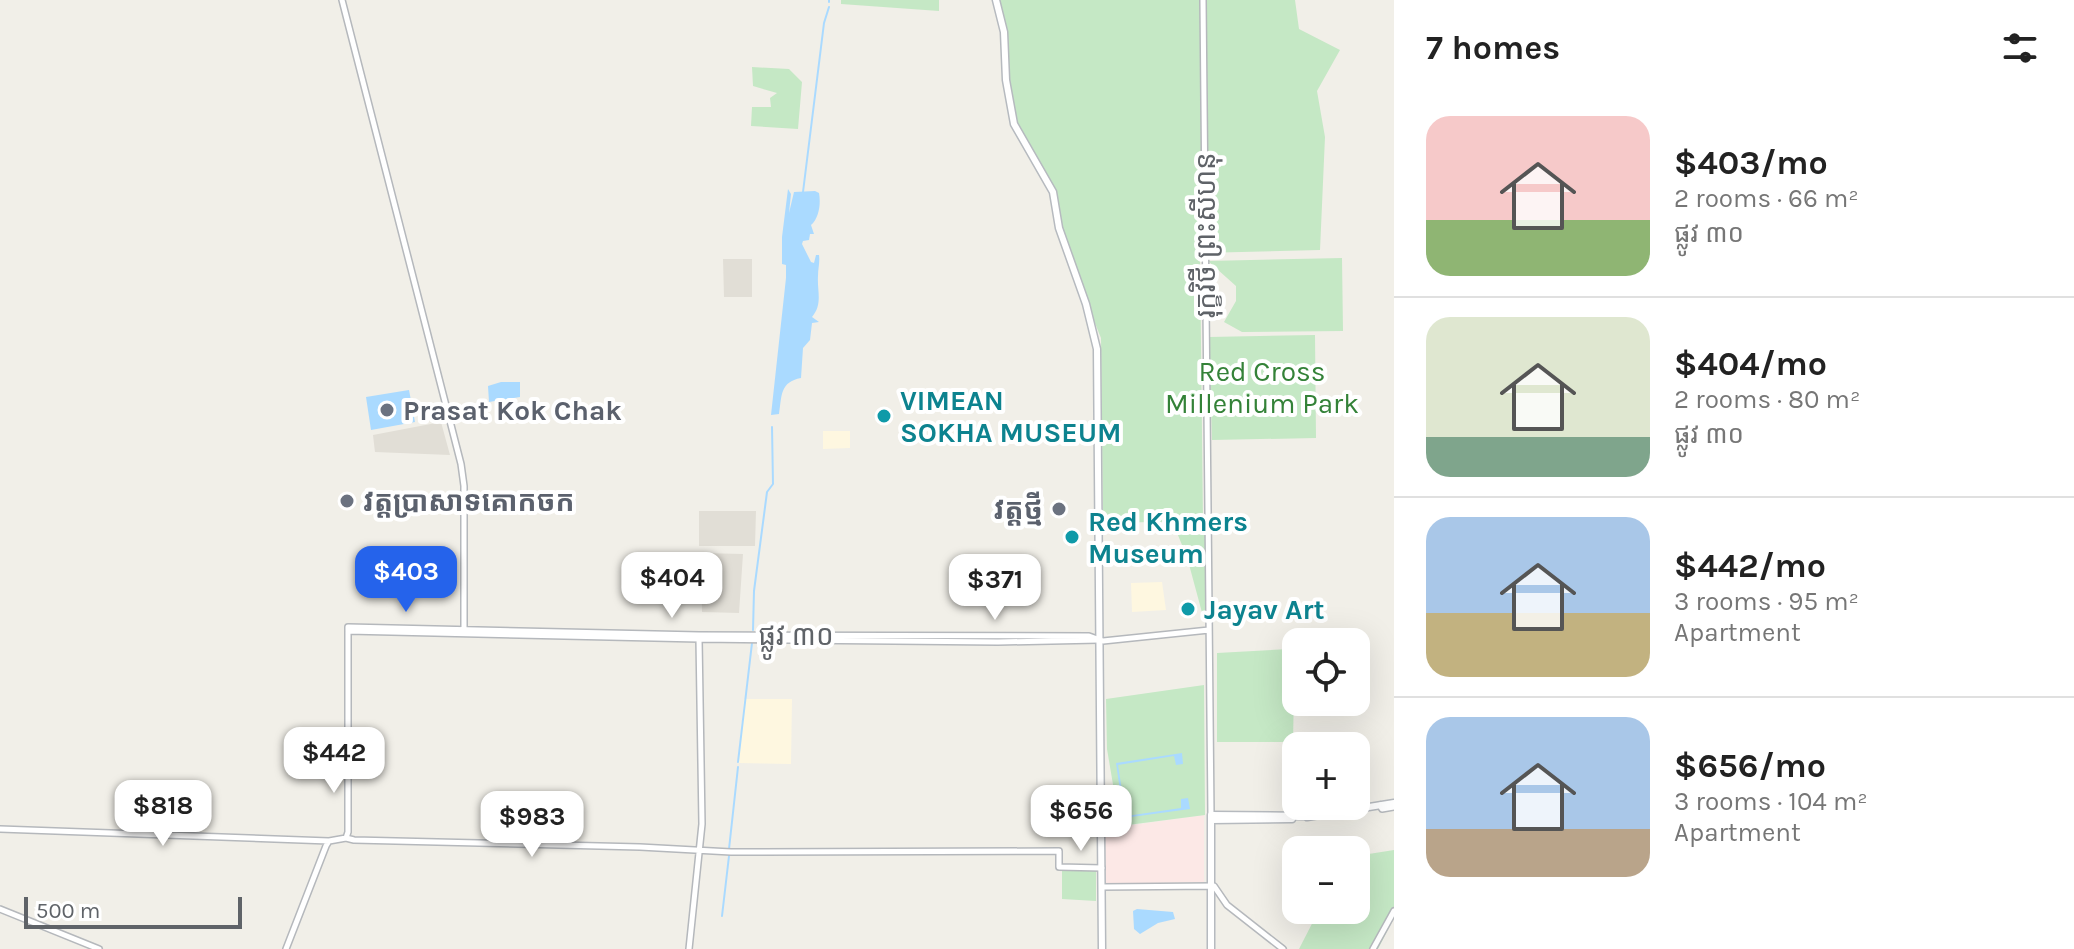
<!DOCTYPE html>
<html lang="en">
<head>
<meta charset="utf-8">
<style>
  body { margin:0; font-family:Karla,"Noto Sans Khmer",sans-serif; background:#f2f2f2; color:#222; height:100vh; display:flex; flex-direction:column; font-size:30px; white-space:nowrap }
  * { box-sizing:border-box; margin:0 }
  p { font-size:26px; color:#767676 }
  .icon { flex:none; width:44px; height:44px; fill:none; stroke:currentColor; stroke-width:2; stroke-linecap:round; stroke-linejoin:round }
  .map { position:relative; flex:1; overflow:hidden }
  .sheet { display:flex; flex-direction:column; background:#fff; width:680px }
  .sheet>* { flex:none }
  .buttons { position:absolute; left:1282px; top:628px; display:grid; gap:16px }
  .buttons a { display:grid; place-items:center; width:88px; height:88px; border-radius:16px; background:#fff; box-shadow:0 8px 32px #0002; font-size:40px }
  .scale { position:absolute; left:24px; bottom:20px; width:218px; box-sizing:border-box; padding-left:8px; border:4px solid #5f6368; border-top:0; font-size:22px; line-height:28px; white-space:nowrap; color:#5f6368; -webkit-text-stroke:6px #fff; paint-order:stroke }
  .price { position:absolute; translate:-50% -68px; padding:0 18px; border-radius:16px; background:#fff; color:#222; font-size:26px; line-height:52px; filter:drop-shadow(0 2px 4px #0008) }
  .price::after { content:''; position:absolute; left:50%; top:48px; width:24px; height:18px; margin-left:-12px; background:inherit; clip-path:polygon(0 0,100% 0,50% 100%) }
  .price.selected { background:#2563eb; color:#fff }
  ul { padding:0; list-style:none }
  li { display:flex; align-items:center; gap:24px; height:200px; padding:0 32px }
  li+li { border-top:2px solid #e0e0e0 }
  li span { display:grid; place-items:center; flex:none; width:224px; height:160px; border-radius:24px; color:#555 }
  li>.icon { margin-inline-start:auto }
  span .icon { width:96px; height:96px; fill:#fffc; stroke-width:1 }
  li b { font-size:34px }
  h2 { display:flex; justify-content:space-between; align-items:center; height:96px; padding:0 32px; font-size:34px }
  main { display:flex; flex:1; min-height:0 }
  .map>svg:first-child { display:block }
</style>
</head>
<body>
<main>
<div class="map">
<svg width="1394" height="949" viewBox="0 0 1394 949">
  <rect width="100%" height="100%" fill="#f1efe8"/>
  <path fill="#fef7e0" d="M823 431H850V448L823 449Z
    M1162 582 1166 610 1132 612 1131 583Z
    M744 699H792L791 764 738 763Z"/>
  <path fill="#e1ded6" d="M723 259H752V297H724Z
    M441 422 450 455 375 452 373 435Z
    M699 511H756L755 546H699Z
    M701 553 743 554 739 613 702 612Z"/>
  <path fill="#fce8e6" d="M1204 815V882L1106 884 1105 829Z"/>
  <path fill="#c5e8c5" d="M841 0H939V11L841 4Z
    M996 0H1295L1299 29 1340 50 1317 91 1325 137 1320 250 1200 253 1203 521 1103 523 1101 338 1063 244 1055 200 1012 116 1004 32Z
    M752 67 789 69 802 82 798 129 751 126 752 107H771L770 98 777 93 753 86Z
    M1342 258 1343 331 1242 332 1224 322 1236 301V286L1208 261Z
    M1315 335 1316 438 1212 440 1209 337Z
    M1205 527 1206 620H1204L1187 557 1175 528Z
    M1289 649 1294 691 1293 742H1217V653Z
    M1204 685 1205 815 1120 826 1107 749 1106 699Z
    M1394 850V918L1378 949H1299L1319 910H1356V856Z
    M1062 869 1096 870V901L1062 899Z"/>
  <path fill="#aadaff" d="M788 189 791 194 789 213 794 192 815 191 819 193C821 204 819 218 811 225L814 234H810L809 240 803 241 802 244 811 262 814 263 816 255H819C820 263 818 268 818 276 817 291 823 304 812 317L819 322 812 323 810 340 803 348 801 378C780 382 782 395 779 414L771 415 786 278V265L782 264V237Z
    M501 382H520V397L489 402 488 386Z
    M409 390 415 422 371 430 366 397Z
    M1182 753 1183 764 1176 765 1174 756 1118 765 1126 816 1181 808V799L1188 798 1190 809 1124 818 1116 763Z
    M1137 909 1173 912 1175 919 1158 923 1140 934 1134 929 1133 911Z"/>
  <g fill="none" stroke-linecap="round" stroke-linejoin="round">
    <path stroke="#aadaff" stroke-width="2" d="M829 2V0
      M803 192 824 23 829 7
      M753 630 754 591 767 492 773 484 772 427
      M738 762 752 643
      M729 849 738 767
      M722 916 729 856"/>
    <defs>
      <path id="tertiary" d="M342 0 461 464 464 486V633
        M1203 0 1211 815
        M348 631 699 639 998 642 1099 640
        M1380 805 1382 809 1394 807
        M0 829 329 841
        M346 838 354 840 640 847 731 852 1059 851V867L1102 868
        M1102 887 1214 886 1227 905 1283 949
        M0 909 99 949
        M286 949 326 846 329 841 346 838 348 832V627L699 635 1089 636 1103 641 1209 630
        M689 949 702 824 699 639
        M1373 949 1394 911"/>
      <path id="secondary" d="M996 0 1004 32 1006 80 1014 124 1053 192 1059 228 1086 304 1097 349 1102 949
        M1307 817 1394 803
        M1211 820 1292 819
        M1211 949V815L1310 816"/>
    </defs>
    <use href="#tertiary" stroke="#b5b8bc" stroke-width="8"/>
    <use href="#secondary" stroke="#b6babf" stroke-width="9"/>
    <use href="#tertiary" stroke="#fff" stroke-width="5"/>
    <use href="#secondary" stroke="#fff" stroke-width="6"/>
  </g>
  <g fill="#6b7280" stroke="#fff" stroke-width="3">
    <circle cx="387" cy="410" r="8"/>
    <circle cx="347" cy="501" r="8"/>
    <circle cx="1059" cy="509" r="8"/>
  </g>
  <g fill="#0f9aa8" stroke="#fff" stroke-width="3">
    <circle cx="884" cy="416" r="8"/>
    <circle cx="1072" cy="537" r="8"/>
    <circle cx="1188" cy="609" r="8"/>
  </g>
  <g text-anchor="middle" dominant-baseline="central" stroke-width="8" stroke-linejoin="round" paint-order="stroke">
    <g font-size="28" fill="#5f6368" stroke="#fff">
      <text transform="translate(1205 235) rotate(-90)">រុក្ខវិថី ព្រះសីហនុ</text>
      <text x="796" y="635">ផ្លូវ ៣០</text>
    </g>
    <g font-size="28" fill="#348238" stroke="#fff">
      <text x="1262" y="371">Red Cross<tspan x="1262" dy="32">Millenium Park</tspan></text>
    </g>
    <g font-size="28" font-weight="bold" fill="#0d838f" stroke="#fff" text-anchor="start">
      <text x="900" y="400">VIMEAN<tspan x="900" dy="32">SOKHA MUSEUM</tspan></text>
      <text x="1088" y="521">Red Khmers<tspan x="1088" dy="32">Museum</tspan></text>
      <text x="1204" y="609">Jayav Art</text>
    </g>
    <g font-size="28" font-weight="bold" fill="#5b616d" stroke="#fff" text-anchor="start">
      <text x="403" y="410">Prasat Kok Chak</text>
      <text x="363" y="501">វត្តប្រាសាទគោកចក</text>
      <text x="1043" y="509" text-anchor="end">វត្តថ្មី</text>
    </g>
  </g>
</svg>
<div class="buttons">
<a><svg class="icon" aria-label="locate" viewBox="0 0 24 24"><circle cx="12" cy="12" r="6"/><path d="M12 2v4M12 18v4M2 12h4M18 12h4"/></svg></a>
<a>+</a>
<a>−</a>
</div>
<div class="scale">500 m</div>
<b class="price selected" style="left:406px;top:614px">$403</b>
<b class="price" style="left:672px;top:620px">$404</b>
<b class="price" style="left:995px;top:622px">$371</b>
<b class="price" style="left:334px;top:795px">$442</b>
<b class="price" style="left:163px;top:848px">$818</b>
<b class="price" style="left:1081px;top:853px">$656</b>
<b class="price" style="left:532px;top:859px">$983</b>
</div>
<section class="sheet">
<h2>7 homes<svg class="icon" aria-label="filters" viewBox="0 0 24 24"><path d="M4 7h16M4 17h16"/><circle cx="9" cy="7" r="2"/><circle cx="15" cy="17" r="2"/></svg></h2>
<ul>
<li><span style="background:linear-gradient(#f6c9c9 65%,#8fb573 0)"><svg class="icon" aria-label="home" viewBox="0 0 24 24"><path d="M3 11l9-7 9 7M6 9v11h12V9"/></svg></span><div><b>$403/mo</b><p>2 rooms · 66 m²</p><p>ផ្លូវ ៣០</p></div></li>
<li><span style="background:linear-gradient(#dfe7d0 75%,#7fa58c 0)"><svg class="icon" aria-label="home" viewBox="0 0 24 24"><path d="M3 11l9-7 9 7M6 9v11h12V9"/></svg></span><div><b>$404/mo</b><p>2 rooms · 80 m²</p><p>ផ្លូវ ៣០</p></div></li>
<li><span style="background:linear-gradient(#a9c7e8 60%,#c2b280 0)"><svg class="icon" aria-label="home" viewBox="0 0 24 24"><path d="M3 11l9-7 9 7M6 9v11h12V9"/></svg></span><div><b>$442/mo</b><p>3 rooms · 95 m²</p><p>Apartment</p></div></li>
<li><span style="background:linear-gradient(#a9c7e8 70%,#b9a48a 0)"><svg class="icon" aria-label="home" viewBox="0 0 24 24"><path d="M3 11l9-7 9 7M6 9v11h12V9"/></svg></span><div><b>$656/mo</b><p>3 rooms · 104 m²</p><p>Apartment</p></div></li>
</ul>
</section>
</main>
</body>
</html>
